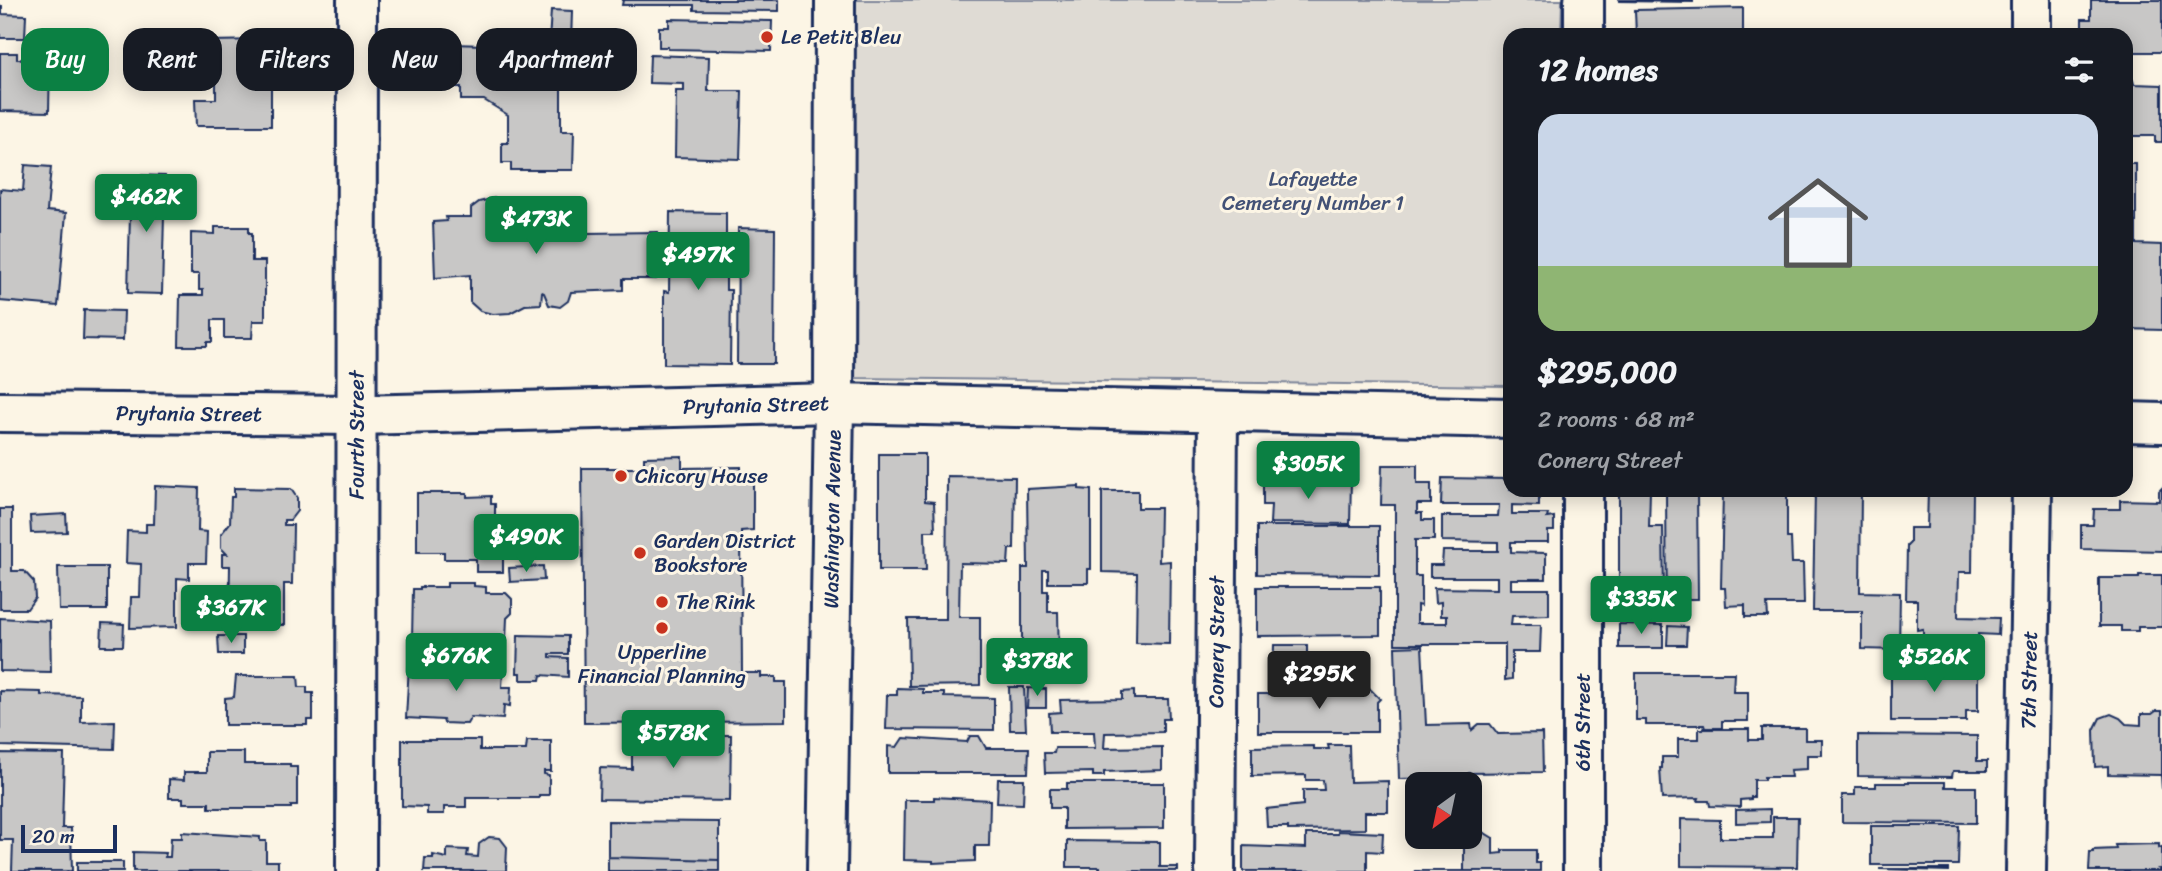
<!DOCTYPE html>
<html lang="en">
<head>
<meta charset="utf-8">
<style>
  body { margin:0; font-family:Sriracha,sans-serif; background:#242831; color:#f1f3f6; height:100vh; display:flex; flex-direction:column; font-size:26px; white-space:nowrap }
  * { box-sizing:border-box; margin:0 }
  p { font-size:23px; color:#9ea1a6 }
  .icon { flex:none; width:38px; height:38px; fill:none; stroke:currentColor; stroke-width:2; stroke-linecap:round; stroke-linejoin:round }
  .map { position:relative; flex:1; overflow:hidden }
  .details { position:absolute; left:1503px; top:28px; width:630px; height:469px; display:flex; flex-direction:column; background:#171b24; border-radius:21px; box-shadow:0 4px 18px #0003 }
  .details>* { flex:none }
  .guide { position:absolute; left:21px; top:28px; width:665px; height:63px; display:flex; gap:14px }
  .needle { width:46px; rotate:213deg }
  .controls { position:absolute; left:1405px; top:772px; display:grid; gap:14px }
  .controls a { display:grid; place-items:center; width:77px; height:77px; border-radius:14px; background:#171b24; box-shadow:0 4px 18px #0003; font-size:35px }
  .scale { position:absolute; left:21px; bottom:18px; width:96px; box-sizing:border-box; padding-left:7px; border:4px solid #1b2f5e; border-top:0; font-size:19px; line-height:24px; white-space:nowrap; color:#1b2f5e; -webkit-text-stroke:5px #fcf5e5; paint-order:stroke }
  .price { position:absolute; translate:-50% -60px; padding:0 16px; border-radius:7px; background:#0b8043; color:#fff; font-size:23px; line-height:46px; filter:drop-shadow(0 2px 4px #0008) }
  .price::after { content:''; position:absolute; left:50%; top:42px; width:21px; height:16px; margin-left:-10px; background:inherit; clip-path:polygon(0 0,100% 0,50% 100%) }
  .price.current { background:#222; color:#fff }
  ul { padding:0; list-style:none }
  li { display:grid; align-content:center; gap:14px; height:371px; padding:0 35px }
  li span { display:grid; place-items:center; height:217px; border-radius:21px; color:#555 }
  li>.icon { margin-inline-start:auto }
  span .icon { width:126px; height:126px; fill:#fffc; stroke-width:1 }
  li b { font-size:30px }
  h2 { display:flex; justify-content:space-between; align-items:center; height:84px; padding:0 35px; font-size:30px }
  .chip { padding:0 24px; border-radius:21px; background:#171b24; box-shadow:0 4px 18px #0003; font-size:24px; line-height:63px }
  .chip.current { background:#0b8043; color:#fff }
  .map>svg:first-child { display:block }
</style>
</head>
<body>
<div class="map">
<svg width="2162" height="871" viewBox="0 0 2162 871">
  <rect width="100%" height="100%" fill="#fcf5e5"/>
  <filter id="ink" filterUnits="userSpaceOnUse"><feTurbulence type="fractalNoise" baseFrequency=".0143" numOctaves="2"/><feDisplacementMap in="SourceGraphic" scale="14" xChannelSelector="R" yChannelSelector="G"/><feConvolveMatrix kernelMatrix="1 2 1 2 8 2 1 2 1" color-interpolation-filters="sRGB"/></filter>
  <g filter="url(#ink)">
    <path fill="#dfdbd4" stroke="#7d8599" stroke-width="2" d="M853 0H1562L1561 35H1510V386L851 378Z"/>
    <path fill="#c8c7c6" stroke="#1b2f5e" stroke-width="2" d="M623 0H779V11L694 10V5H622Z
      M1619 0H1693V2L1619 1Z
      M2091 0H2162V52H2126V35H2101V31H2082V19H2091Z
      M0 6H2V14L26 15 25 38H0Z
      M1743 8V35H1636L1635 10Z
      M551 10 572 11 571 43 549 42Z
      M669 19 772 21 771 51 668 49V47H659V27H669Z
      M1898 34H1986V35H1898Z
      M271 40V126H196L195 99H216V62H209V41Z
      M453 44 484 45V58H529V63H561V131H574L573 170H511V163H502V143H508V115L484 100H461V87H438V53H452Z
      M0 53H17V59L50 60 49 112 0 111Z
      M650 55 709 57 708 91H742L740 159 675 157 676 91H684V84L649 83Z
      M2126 73 2133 80 2134 84 2162 85V142H2155V136H2126Z
      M2126 164H2136V244L2162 245V330L2126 329Z
      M25 165 51 167 47 211 66 213 58 306 0 301V189L23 191Z
      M131 175 165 176 162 294 128 293Z
      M495 198 515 204 520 208 519 213 587 214 586 233 658 232 656 279H623V290L571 292 568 301 560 307 549 305 544 293 542 292 541 304 525 305 510 313 493 314 480 311 470 302V275L435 278 433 222 447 221 446 217H471V208L479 202Z
      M670 212 726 213V290H731L730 365 664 364V291L669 292Z
      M215 227H249V233H252V261H265V321H253L252 338H224V320H212V342H207V346H179L180 295H203V290H199V274H191V233L215 234Z
      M738 228 775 229 774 364H737Z
      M84 310 124 311 123 340 83 339Z
      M879 454H925V501L934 502 935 531H925L926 570H879Z
      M682 456V468L741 467V474H753V530L741 531 742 673H761V677H776V682H786V721L584 723 582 468H644V457Z
      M1382 465H1417V484H1431V504H1417V513H1422V520H1434V540H1415V576H1421V606L1417 605V623H1447V616H1441V602L1435 603 1434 588 1497 589V577H1430V565H1442L1443 551H1498V542L1442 541V516H1498L1499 505H1441L1442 478 1510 479V490H1539V506L1512 505V514H1548L1547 518 1554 517V531H1548V542H1511V552L1546 553V579H1511V589H1549V615L1512 616 1511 625H1541L1540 652H1512V679L1505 680V644H1395V505H1381Z
      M947 476 1015 477 1014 549H1009L1008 564 960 563 959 617H980V685L909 686 908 619H946Z
      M1263 479 1351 480 1350 524 1270 523 1271 505H1263Z
      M155 486 199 488 198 531 207 532 206 563H189V579L177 578V627L130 628 131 597H140L141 564 126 563 127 531 146 532V524H154Z
      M1079 486V489L1091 490V569H1088V583H1048V570H1043V591H1048V612H1058L1059 660H1022V568H1028L1027 489Z
      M234 488 291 489 297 498V511L290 520H284V525H293L292 584H284V625H267V629L229 625 230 566H222V554H227L221 548V534L230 523 231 497H234Z
      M2162 488V551L2081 549V525H2093L2094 509H2120V500L2159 501V491Z
      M1619 490H1650L1649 527H1663L1664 594H1650V608H1619Z
      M1666 490H1697L1698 599H1682V619H1667Z
      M1787 490V538H1791L1792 563H1803L1804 604H1767L1768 617H1745V605L1726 606 1725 588H1721L1723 491Z
      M1815 490H1861L1860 592 1900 593 1899 650 1862 649V611H1813Z
      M1928 490H1973L1972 572H1959L1958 617 1999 618 1998 635 1978 634V640L1923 639V629L1917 630V600H1906L1907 546 1910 543V528H1927Z
      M1102 491H1138V508H1160L1159 562 1170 561 1169 644 1136 643 1137 573 1102 572Z
      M417 493H467V497L491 496V504H495V518H510V522H523V532L511 533V555H503V572H476V559H444V552H417Z
      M0 509H12V571H24L34 582 35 598 27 609H0Z
      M66 514 67 532 31 533 30 516Z
      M1257 526H1379V575L1257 574Z
      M543 566 544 580 510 582 509 568Z
      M58 567H107V610H59Z
      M2139 575H2162V627H2138V631H2121V626H2099V578H2139Z
      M447 583H474V586L486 587V593H506L512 599V613L507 618 506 640 475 639V642H472V646H448L446 640H412L413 589H420V587H447Z
      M1257 587H1380V635L1257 636Z
      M0 618 50 621 51 672 0 671Z
      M102 623 124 624 123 646H101Z
      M1619 624 1663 625V648H1619Z
      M1668 626 1687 627 1686 645H1667Z
      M518 635 568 636V654H550V657L568 658V677L541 675 540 680H521V673H517Z
      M218 636H243V654H219Z
      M1274 645H1307V679H1273Z
      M1422 646 1426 725 1471 724 1472 730 1479 724H1490L1498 734 1542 733 1543 772 1469 773 1470 777 1399 779 1395 647Z
      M443 659 470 661 469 666 482 667V670L503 671 502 687H511L510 706 504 705 503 719 471 717 467 724 444 723 443 720 406 718 409 665 442 666Z
      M1910 668H1978V711H1966V721H1891V670H1910Z
      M1636 673H1734L1733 692H1748V721H1722V728H1705L1704 725H1646V720H1636Z
      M236 676H298L299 687H307V693H313V720H307V725H225V698L234 697Z
      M1347 685V693H1366L1370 689 1380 699 1377 702V732H1258V694H1314V686Z
      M1009 687H1024L1026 730H1010Z
      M897 688 923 689V693H944V697L994 698V730L886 729 887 695H897Z
      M1028 688 1046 689V708H1027Z
      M0 691 41 692V695L81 696V722L115 721 114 749 0 746Z
      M1134 691V699H1168L1169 719H1163V732L1105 733 1104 748 1162 747V770L1104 772V776H1093V772L1045 773 1044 753H1054L1055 748H1095L1094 732H1050L1049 713 1061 712 1060 700 1122 699V692Z
      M2156 711H2162V789L2161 775 2108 774V766L2095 767 2094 730 2100 718 2111 714 2120 718 2126 724 2141 725V714H2152Z
      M1762 728H1805V740H1822V755H1807V769L1790 770 1791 777H1764V780H1754V797H1751V799L1740 800V807L1710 806 1709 801H1698L1699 798 1662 799 1660 768H1662V757H1678V739H1699V729H1749V740H1762Z
      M632 735H731L730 801 599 799 600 768 632 769Z
      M1858 735 1977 736V761H1987V771H1953L1952 777 1858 776Z
      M970 736H979L986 748H1029L1028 773H888V746L897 747 903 738 967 742Z
      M402 740H480V750H526L527 741H551V771H544V774L549 775V795H539V798H466V807H444V814H427V807L402 806Z
      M1328 745H1349L1350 782 1388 781V812H1365V829L1288 830V827H1267L1266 809 1303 805V790H1324L1323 780H1306V775L1252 776V747L1314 746V749H1329Z
      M207 752H244V764H290V767H297V806H291V808H209V803H183V798H169V779L184 780V772H207Z
      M0 753 64 754 62 828H71L72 871H12L13 840H0Z
      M998 779H1024L1023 804 997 803Z
      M1909 782H1945V787H1976V823L1842 822V795H1855V787H1876V783H1909Z
      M1067 783H1164V828L1064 829V808H1050V789H1067Z
      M934 797 990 800 989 846H975V861L933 863V861L904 860 905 800H934Z
      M1770 809V822L1736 823V810Z
      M1773 817H1798L1797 867 1681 866V819L1720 820V838H1773Z
      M608 821 719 822V860L608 857Z
      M1871 826H1959L1958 865H1871Z
      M1338 831 1383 833 1382 852 1367 851V871H1243V846L1306 848V834H1338Z
      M1473 831 1483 832 1493 838V854L1502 853V850H1536V863H1540V871H1414H1464V838L1470 836Z
      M182 832 260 837V841H266V861H278V871H133V852L166 853 165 857H170L171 838H182Z
      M489 837 500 838 507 847 506 871H424L425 858H433V855L447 858V849L468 850 467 856 478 857 479 844Z
      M1067 841 1160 842V867H1178V871H1100V867H1067Z
      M2159 844V848L2162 847V869H2159L2162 871H2089L2090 852H2093V850L2116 849 2115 845Z
      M608 857 719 860V871H608Z
      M77 862H123V871H77Z
      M1879 869H1948V871Z"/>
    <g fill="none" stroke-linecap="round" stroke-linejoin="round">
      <defs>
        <g id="minor">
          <path d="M2031 0V35"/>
          <path d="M1584 35V0"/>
          <path id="s1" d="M0 412 357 415 834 403 1510 418"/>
          <path d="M2126 422 2162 423"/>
          <path id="s2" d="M356 871 357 0"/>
          <path id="s3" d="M827 871 834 403 835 0"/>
          <path id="s4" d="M1215 871 1218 412"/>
          <path d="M1583 871V490"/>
          <path id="s5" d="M2026 871 2032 490"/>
        </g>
      </defs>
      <use href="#minor" stroke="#1b2f5e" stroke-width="44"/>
      <use href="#minor" stroke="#fcf5e5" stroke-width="38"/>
    </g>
  </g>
  <g fill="#c8321e" stroke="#fcf5e5" stroke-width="2.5">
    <circle cx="767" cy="37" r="7"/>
    <circle cx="621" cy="476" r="7"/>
    <circle cx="640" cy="553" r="7"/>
    <circle cx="662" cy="602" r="7"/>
    <circle cx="662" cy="628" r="7"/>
  </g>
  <g text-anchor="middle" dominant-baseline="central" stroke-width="6" stroke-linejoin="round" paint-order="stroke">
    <g font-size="21" fill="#1b2f5e" stroke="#fcf5e5" text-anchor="start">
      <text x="781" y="37">Le Petit Bleu</text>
      <text x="635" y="476">Chicory House</text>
      <text x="654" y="541">Garden District<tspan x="654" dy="24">Bookstore</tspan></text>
      <text x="676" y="602">The Rink</text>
      <text x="662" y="652" text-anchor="middle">Upperline<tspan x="662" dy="24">Financial Planning</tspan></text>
    </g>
    <g font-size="21" fill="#425176" stroke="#fcf5e5">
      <text x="1313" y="179">Lafayette<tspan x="1313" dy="24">Cemetery Number 1</tspan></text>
    </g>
    <g font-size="21" fill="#1b2f5e" stroke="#fcf5e5">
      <text stroke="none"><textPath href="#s1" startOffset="756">Prytania Street</textPath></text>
      <text stroke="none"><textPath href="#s1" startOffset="189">Prytania Street</textPath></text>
      <text stroke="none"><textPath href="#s2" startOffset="436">Fourth Street</textPath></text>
      <text stroke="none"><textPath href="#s3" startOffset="352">Washington Avenue</textPath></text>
      <text stroke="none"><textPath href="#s4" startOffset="229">Conery Street</textPath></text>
      <text stroke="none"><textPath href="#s5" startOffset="191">7th Street</textPath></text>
      <text transform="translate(1583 722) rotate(-90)">6th Street</text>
    </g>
  </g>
</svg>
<div class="controls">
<a><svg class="needle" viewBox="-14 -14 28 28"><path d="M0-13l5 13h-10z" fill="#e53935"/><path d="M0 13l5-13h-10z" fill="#9ea1a6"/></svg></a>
</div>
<div class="scale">20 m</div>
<b class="price" style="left:146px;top:234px">$462K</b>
<b class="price" style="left:536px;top:256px">$473K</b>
<b class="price" style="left:698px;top:292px">$497K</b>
<b class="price" style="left:1308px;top:501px">$305K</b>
<b class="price" style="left:526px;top:574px">$490K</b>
<b class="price" style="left:1641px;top:636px">$335K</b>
<b class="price" style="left:231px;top:645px">$367K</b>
<b class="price" style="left:456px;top:693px">$676K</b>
<b class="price" style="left:1934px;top:694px">$526K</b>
<b class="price" style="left:1037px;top:698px">$378K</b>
<b class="price current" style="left:1319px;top:711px">$295K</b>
<b class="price" style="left:673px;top:770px">$578K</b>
<div class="guide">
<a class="chip current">Buy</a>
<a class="chip">Rent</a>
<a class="chip">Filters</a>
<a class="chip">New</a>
<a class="chip">Apartment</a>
</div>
<section class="details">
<h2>12 homes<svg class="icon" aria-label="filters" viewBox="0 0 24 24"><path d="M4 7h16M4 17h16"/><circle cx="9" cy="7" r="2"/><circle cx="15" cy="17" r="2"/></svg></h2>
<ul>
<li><span style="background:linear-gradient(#c9d6e8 70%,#8fb573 0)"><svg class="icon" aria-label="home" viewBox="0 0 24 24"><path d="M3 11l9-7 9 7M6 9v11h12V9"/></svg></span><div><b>$295,000</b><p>2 rooms · 68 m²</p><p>Conery Street</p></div></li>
</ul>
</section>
</div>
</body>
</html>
